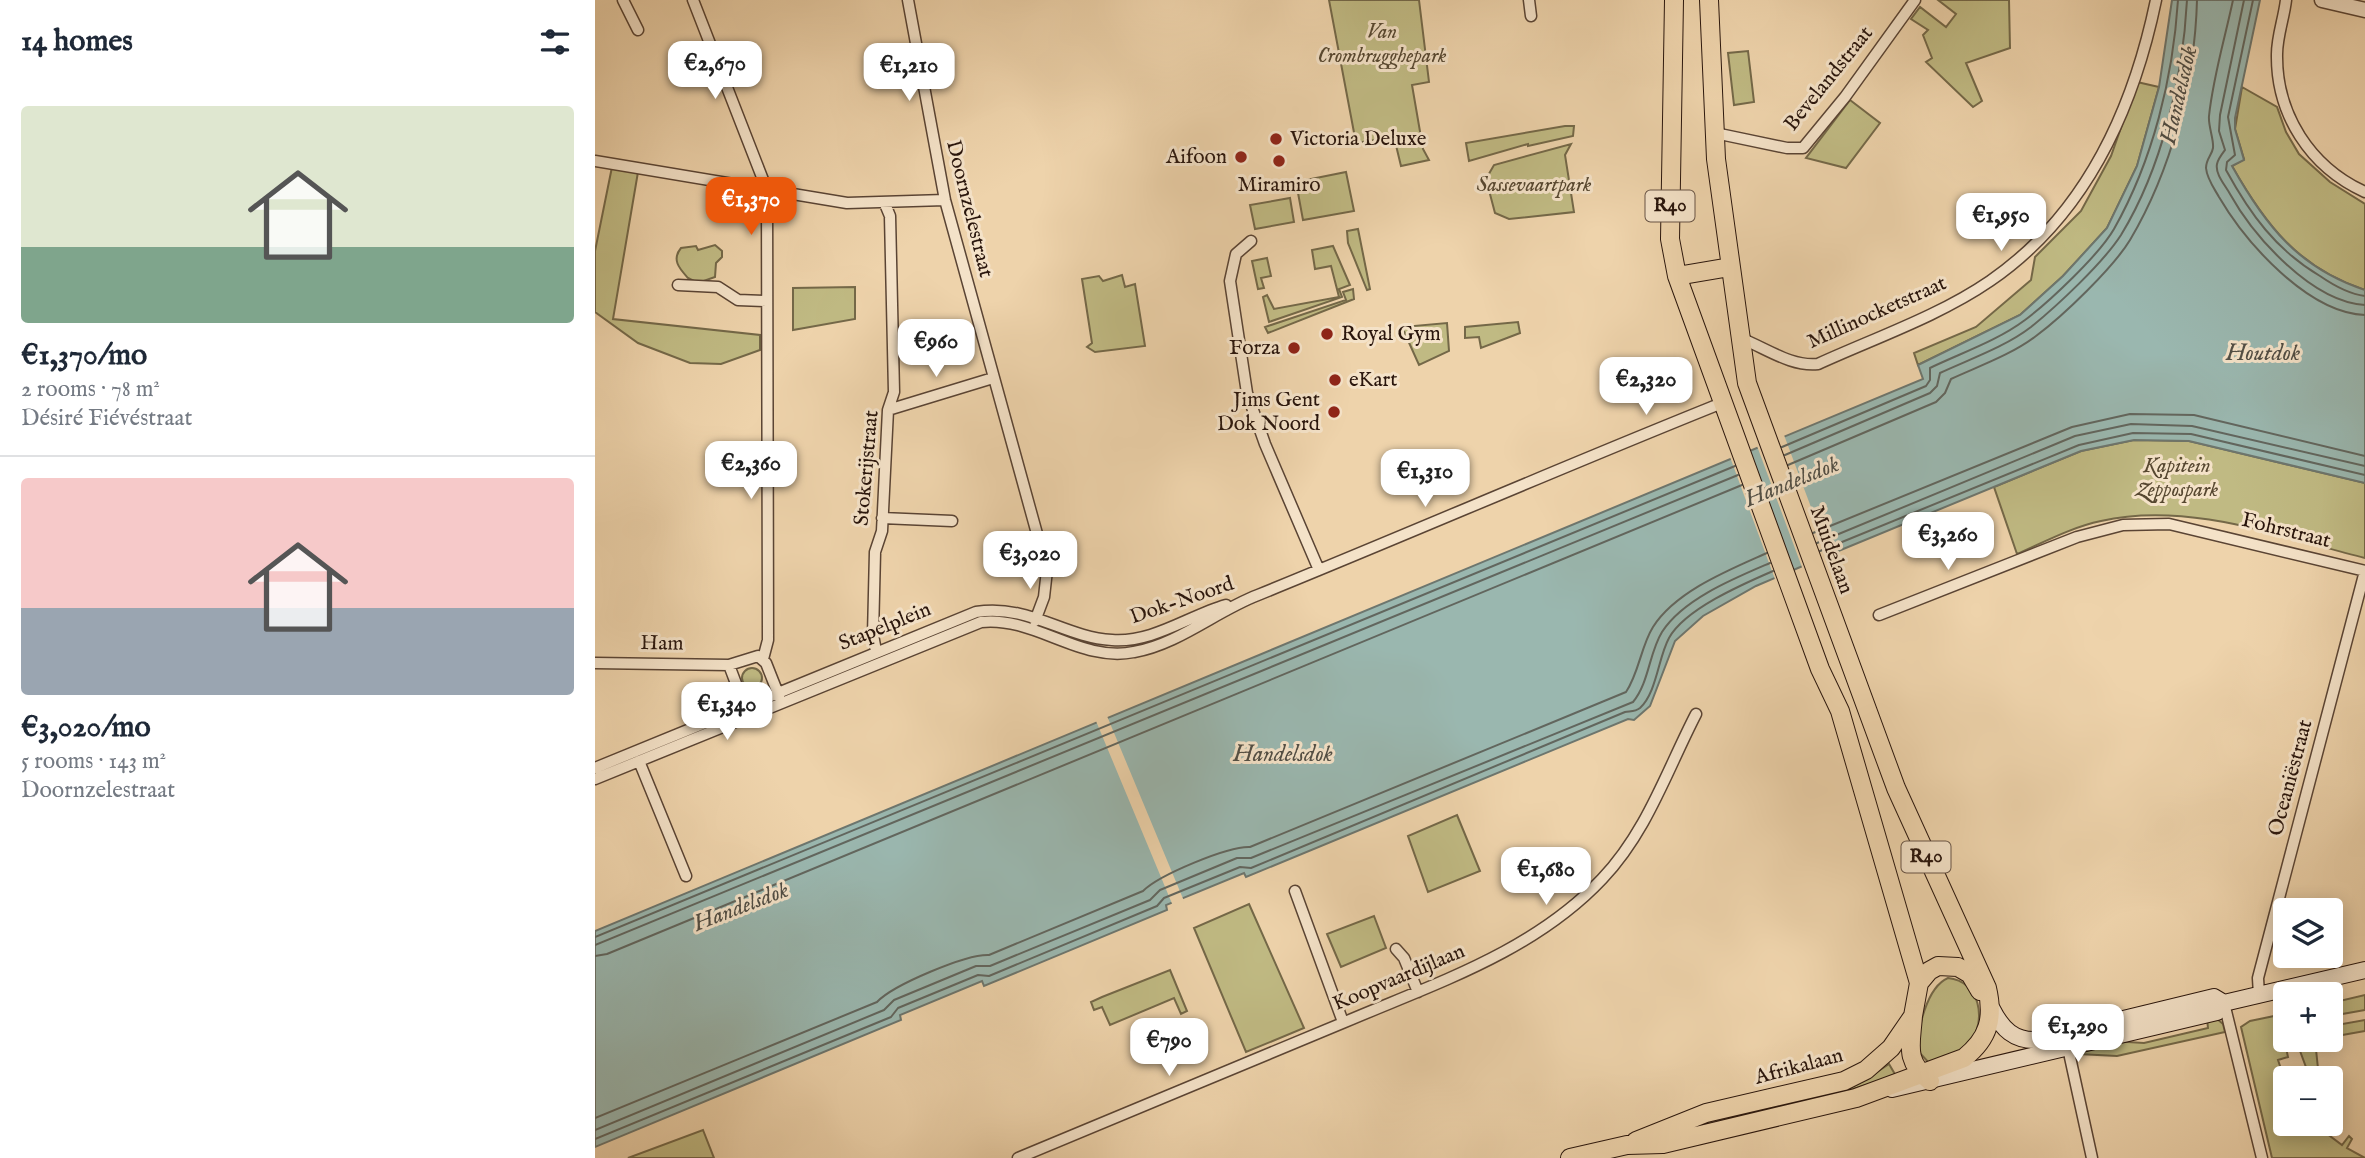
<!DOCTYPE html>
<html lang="en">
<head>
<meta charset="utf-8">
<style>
  body { margin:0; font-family:"IM FELL English",serif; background:#f6f6f7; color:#1f2937; height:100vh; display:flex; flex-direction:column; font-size:26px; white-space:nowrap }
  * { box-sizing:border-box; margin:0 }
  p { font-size:23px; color:#747a83 }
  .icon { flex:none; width:38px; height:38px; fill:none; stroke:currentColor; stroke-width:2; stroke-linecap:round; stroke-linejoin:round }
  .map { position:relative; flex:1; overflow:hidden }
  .sheet { display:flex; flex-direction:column; background:#fff; width:595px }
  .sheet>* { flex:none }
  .controls { position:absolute; left:1678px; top:898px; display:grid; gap:14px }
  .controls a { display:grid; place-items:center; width:70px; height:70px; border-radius:7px; background:#fff; box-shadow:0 4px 18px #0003; font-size:35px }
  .price { position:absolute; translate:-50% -60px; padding:0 16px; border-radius:14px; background:#fff; color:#222; font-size:23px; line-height:46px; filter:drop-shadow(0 2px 4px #0008) }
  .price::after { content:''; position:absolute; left:50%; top:42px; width:21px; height:16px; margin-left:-10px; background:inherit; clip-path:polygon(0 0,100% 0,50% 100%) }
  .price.on { background:#ea580c; color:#fff }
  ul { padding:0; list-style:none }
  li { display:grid; align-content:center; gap:14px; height:371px; padding:0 21px }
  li+li { border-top:2px solid #e0e1e3 }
  li span { display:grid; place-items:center; height:217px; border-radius:7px; color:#555 }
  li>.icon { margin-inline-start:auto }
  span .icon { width:126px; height:126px; fill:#fffc; stroke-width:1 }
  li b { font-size:30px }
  h2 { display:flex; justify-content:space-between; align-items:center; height:84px; padding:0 21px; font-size:30px }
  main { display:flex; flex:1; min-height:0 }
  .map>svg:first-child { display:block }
</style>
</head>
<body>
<main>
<section class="sheet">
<h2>14 homes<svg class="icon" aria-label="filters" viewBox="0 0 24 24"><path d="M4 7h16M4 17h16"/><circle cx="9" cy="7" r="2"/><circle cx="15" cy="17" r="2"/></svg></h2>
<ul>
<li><span style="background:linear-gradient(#dfe7d0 65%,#7fa58c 0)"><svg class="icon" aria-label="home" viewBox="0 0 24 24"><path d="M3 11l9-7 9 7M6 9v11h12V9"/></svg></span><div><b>€1,370/mo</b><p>2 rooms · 78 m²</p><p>Désiré Fiévéstraat</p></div></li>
<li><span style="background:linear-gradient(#f6c9c9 60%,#9aa5b1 0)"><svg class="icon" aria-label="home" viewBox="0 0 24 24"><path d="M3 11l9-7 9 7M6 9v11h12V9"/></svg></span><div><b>€3,020/mo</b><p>5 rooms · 143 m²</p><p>Doornzelestraat</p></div></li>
</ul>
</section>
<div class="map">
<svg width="1770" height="1158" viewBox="0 0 1770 1158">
  <rect width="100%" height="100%" fill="#eed3ab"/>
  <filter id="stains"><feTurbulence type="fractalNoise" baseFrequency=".00286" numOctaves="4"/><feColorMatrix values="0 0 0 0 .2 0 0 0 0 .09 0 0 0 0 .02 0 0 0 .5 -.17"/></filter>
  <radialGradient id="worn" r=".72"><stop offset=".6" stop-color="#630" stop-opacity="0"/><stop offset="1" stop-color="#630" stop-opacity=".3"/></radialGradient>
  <path fill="#c0ba83" stroke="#746848" stroke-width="2" d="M734 0H824L834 82 817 85 828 149 834 160 806 166 799 137 761 143Z
    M1343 0H1414L1415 48 1371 63 1387 101 1378 107 1331 62 1337 58 1328 35 1333 30 1316 19 1325 7 1351 27 1361 14Z
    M1153 51 1159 102 1139 105 1133 53Z
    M1542 82 1564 87 1542 166 1512 228 1468 276 1425 315 1323 365 1319 353 1381 327 1436 280 1440 257 1486 211 1516 156Z
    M1647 87 1682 107 1691 132 1704 154 1735 182 1770 204V290C1703 268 1670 224 1637 166L1649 159 1640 129Z
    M1255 100 1285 123 1251 168 1211 158Z
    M970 126H979L978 136 933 146V144L874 161 871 143Z
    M976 144 970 155 979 212 914 219 900 213 891 179 899 165Z
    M17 167 43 172 18 319 165 335V350L126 364 95 363 43 343 0 312V251Z
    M751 172 759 211 708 220 701 182Z
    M695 198 699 222 660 229 655 205Z
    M763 229 775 289 772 290 753 243 752 231Z
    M120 245 127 251V257L121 263 120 277 103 283 93 278C85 269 76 260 86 248L101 246 103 250Z
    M738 246 755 285 744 289 747 297 674 322 668 297 672 295 679 309 744 297 736 266 720 269 717 250Z
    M672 258 676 276 666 278 669 288 663 289 657 261Z
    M527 275 530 287 540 284 550 346 500 352 492 347 497 343 487 279 504 276 508 281Z
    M260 287V319L198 330V288Z
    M758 289 759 299 673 333 670 327 751 300 748 292Z
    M923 322 925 333 886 348 884 337 870 338V327Z
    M852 323 854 351 824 365 807 327Z
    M1539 440 1594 441 1770 483V558C1686 537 1593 501 1506 521 1477 527 1449 542 1422 554L1399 487 1486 451Z
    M147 678a10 10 0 1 1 20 0a10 10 0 1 1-20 0Z
    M862 815 885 871 833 892 813 836Z
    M654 904 709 1028 651 1052 599 928Z
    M779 916 791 948 746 967 732 934Z
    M575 970 592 1011 586 1014 579 998 515 1025 507 1007 499 1010 496 1002 507 997Z
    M1353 978C1385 981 1392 1020 1375 1043 1366 1055 1349 1058 1335 1064L1323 1051C1322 1029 1332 987 1353 978Z
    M1770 995V1010L1736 1016V1003Z
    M1684 1015 1693 1057 1683 1060 1690 1081V1124H1719L1747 1145 1754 1136 1757 1139 1752 1148 1770 1158H1677L1646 1027 1655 1021Z
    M1621 1018 1628 1024 1630 1032 1522 1056 1484 1054 1487 1049 1516 1041 1549 1043 1613 1028 1612 1019Z
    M1770 1020V1031L1736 1037V1026Z
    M1701 1040H1720L1724 1078H1715Z
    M1294 1064 1301 1076 1248 1092 1116 1124 1097 1133 1094 1122 1273 1078Z
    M108 1130 119 1158H33Z"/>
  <path fill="#9ab7af" stroke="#6d766e" stroke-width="2" d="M1577 0H1665L1640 118V129L1649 160 1637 166C1670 225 1703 268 1770 290V483L1594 441 1539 440 1486 451 1224 559 1161 586 1108 616 1080 641 1055 706 1039 720 1033 719 651 877 649 873 571 905 572 910 389 986 387 981 305 1015 306 1020 0 1147V931L1328 379 1323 365 1425 315 1468 276 1512 228 1542 166 1564 87Z"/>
  <path fill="#eed3ab" d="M1189 435 1235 558 1208 570 1162 446Z
    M1154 449 1200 573 1181 582 1135 457Z
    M512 716 589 901 578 906 501 721Z"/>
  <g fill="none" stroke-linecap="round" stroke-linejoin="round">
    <path stroke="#62665e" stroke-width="2" d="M1638 0C1630 38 1618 77 1614 116 1613 126 1619 139 1618 148 1617 155 1611 159 1611 168 1612 179 1619 188 1624 197 1651 243 1713 313 1770 315
      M1649 0 1625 115 1624 131 1630 150C1627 154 1623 159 1622 164 1620 174 1630 185 1635 194 1659 237 1717 302 1770 305
      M1658 0 1633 117 1640 155 1632 162 1631 170C1655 214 1681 250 1725 276 1738 285 1754 294 1770 296
      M1187 447 1331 386 1335 380V368C1366 353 1402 341 1430 320 1454 302 1504 255 1519 229 1558 160 1578 78 1583 0
      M1190 455 1335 393 1342 386 1345 373C1375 359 1410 347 1436 327 1462 306 1508 263 1526 235 1567 168 1588 78 1592 0
      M1193 465 1341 402 1350 393 1356 379C1384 366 1416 355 1441 336 1468 316 1518 268 1535 240 1576 171 1600 81 1602 0
      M1218 533 1477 427 1535 414 1599 415 1770 456
      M1222 543 1480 436 1536 424 1597 426 1770 466
      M1225 551 1484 445 1538 433 1596 434 1770 475
      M0 937 1140 466
      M0 945 1143 475
      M0 956 12 954 1147 485
      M0 1118 282 1002C298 985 371 954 394 955L548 891C564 875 633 846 655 847L1031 692C1044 673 1046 646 1058 627 1081 591 1134 570 1172 553
      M0 1130 289 1010 299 1000 381 966H395L555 900 565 890 642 858H656L1038 702C1054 683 1054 653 1067 632 1088 599 1140 578 1175 563
      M0 1139 296 1017 303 1008 383 975 394 976 562 906 569 898 645 867 656 868 1030 712C1035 711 1040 712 1045 708 1062 692 1063 658 1074 638 1090 609 1148 584 1178 571"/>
    <defs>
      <path id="minor" d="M28 0 43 30
        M98 0 172 190 173 640 168 659
        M313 0 350 200 452 570 449 597 440 621
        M934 0 936 16
        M1691 0C1689 18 1682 36 1682 54 1681 114 1715 167 1770 192
        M1120 133 1192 148H1208L1250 97 1320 0
        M0 161 252 203 350 200
        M656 241 641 254 635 281 652 393 670 444 724 570
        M83 285 123 287 143 300 171 301
        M1145 338C1171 348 1196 367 1223 364 1280 338 1344 316 1395 281 1491 215 1538 111 1561 0
        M293 410 398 378
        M287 518 357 521
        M1284 615 1482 537 1528 525 1574 524 1770 571
        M281 651 278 635 280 552 287 531 293 410 299 392 295 216 290 204
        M0 663 134 665 163 656 171 663 184 696
        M134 665 151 710
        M44 761 91 876
        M0 768 381 612C435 604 468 637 517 640 558 643 593 616 631 605
        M0 779 386 622C440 616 485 663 539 652 584 644 621 611 663 595 818 532 972 465 1127 403
        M700 891 748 1022
        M801 949 809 958 823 992
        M1664 995 1663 978 1770 571
        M1629 1003 1667 1158
        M1473 1048 1497 1158
        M423 1158C532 1113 641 1067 750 1022 841 983 938 952 1007 879 1052 832 1072 770 1101 714"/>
      <path id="tertiary" d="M1727 0 1770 10"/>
      <path id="secondary" d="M1397 1009C1407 1029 1419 1041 1442 1040L1619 997 1629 1003
        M1297 1089 1622 1012 1629 1003 1770 970"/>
      <path id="primary" d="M1079 0 1075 239 1082 276 1225 669 1245 711 1324 983
        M1082 276 1135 267
        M1318 1016C1316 1045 1309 1061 1335 1081
        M1041 1141 1111 1113 1249 1081 1271 1070 1296 1048 1318 1016 1324 983 1334 971 1343 966 1363 967 1375 974 1385 991
        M975 1158 1032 1145 1068 1144 1261 1098 1369 1058C1394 1038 1399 1018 1392 988L1301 788 1152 383 1121 159 1114 0"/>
    </defs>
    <use href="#minor" stroke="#5a4434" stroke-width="13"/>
    <use href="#tertiary" stroke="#5a4434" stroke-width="17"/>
    <use href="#secondary" stroke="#29150c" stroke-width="18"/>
    <use href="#primary" stroke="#29150c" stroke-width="20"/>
    <use href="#minor" stroke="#f4e2c8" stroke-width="10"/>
    <use href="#tertiary" stroke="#f4e2c8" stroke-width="14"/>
    <use href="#secondary" stroke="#f4e2c8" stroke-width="16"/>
    <use href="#primary" stroke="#eed3ab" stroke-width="18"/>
  </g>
  <g fill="#8f2418" stroke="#f4e2c8" stroke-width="2.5">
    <circle cx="681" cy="139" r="7"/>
    <circle cx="646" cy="157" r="7"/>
    <circle cx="684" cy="161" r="7"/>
    <circle cx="732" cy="334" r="7"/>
    <circle cx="699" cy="348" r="7"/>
    <circle cx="740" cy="380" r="7"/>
    <circle cx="739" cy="412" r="7"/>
  </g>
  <g text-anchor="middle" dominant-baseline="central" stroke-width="6" stroke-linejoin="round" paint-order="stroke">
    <g fill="#f4e2c8" stroke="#665244" stroke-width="2">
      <rect x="1050.5" y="190.5" width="49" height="31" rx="5"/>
      <rect x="1306.5" y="841.5" width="49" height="31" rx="5"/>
    </g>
    <g font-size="19" font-weight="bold" fill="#29150c">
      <text x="1075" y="206">R40</text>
      <text x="1331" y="857">R40</text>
    </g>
    <g font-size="21" font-style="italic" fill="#564730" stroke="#f4e2c8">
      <text x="787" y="32">Van<tspan x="787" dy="24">Crombrugghepark</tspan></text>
      <text x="939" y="185">Sassevaartpark</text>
      <text x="1582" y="466">Kapitein<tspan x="1582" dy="24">Zeppospark</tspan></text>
    </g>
    <g font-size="21" fill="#29150c" stroke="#f4e2c8">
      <text transform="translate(1234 79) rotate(-51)">Bevelandstraat</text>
      <text transform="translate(374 209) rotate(76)">Doornzelestraat</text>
      <text transform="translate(1282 313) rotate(-24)">Millinocketstraat</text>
      <text transform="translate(272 468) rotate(-85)">Stokerijstraat</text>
      <text transform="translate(1691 531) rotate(14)">Fohrstraat</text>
      <text transform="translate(1236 550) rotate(70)">Muidelaan</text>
      <text transform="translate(587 601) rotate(-19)">Dok-Noord</text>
      <text transform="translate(290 627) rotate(-22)">Stapelplein</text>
      <text transform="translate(67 644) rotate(1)">Ham</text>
      <text transform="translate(1696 778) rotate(-75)">Oceaniëstraat</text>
      <text transform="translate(804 978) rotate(-23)">Koopvaardijlaan</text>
      <text transform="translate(1204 1067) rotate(-15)">Afrikalaan</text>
    </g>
    <g font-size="21" fill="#29150c" stroke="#f4e2c8" text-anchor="start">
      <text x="695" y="139">Victoria Deluxe</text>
      <text x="632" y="157" text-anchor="end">Aifoon</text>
      <text x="684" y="185" text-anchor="middle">Miramiro</text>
      <text x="746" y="334">Royal Gym</text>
      <text x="685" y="348" text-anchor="end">Forza</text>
      <text x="754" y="380">eKart</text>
      <text x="725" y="400" text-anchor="end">Jims Gent<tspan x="725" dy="24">Dok Noord</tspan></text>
    </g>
    <g font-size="23" font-style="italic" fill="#514e45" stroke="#f4e2c8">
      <text transform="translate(1584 95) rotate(-77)">Handelsdok</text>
      <text x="1668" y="353">Houtdok</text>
      <text transform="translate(1197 482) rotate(-22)">Handelsdok</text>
      <text x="688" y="754">Handelsdok</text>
      <text transform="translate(146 907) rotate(-21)">Handelsdok</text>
    </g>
  </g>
  <rect width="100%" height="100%" filter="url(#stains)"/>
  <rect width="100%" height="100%" fill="url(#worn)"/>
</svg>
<div class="controls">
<a><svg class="icon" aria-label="layers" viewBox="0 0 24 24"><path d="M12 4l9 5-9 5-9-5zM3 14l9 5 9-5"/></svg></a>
<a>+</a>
<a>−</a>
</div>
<b class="price" style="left:120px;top:101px">€2,670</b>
<b class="price" style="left:314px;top:103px">€1,210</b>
<b class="price on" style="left:156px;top:237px">€1,370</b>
<b class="price" style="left:1406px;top:253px">€1,950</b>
<b class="price" style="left:341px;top:379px">€960</b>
<b class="price" style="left:1051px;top:417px">€2,320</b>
<b class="price" style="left:156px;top:501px">€2,360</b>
<b class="price" style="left:830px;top:509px">€1,310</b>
<b class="price" style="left:1353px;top:572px">€3,260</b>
<b class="price" style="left:435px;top:591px">€3,020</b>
<b class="price" style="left:132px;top:742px">€1,340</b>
<b class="price" style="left:951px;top:907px">€1,680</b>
<b class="price" style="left:1483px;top:1064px">€1,290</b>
<b class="price" style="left:574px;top:1078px">€790</b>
</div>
</main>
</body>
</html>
